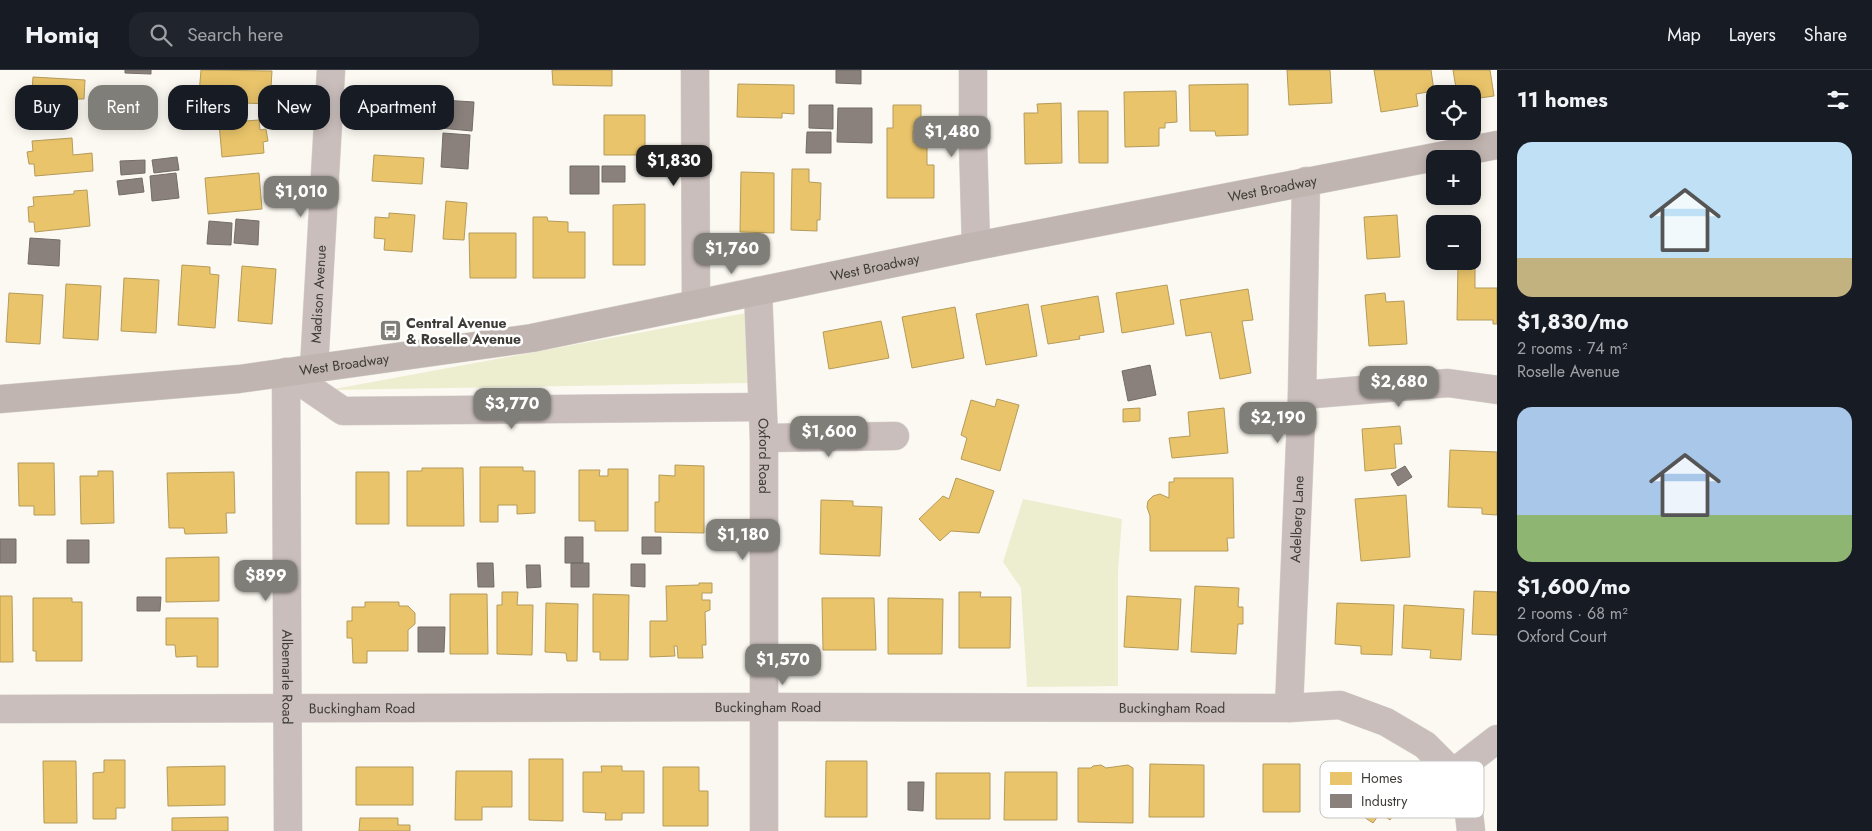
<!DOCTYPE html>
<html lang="en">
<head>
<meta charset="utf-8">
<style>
  body { margin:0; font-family:Jost,sans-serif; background:#20242c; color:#f1f3f6; height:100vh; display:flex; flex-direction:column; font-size:19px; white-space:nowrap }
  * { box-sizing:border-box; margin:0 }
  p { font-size:16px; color:#9ea1a6 }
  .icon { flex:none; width:28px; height:28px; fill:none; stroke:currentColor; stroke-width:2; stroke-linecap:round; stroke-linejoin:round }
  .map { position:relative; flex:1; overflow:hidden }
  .sheet { display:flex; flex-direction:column; background:#171b24; width:375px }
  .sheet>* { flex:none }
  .hud { position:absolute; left:15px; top:15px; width:475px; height:45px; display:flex; gap:10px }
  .buttons { position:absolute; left:1426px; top:15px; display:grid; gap:10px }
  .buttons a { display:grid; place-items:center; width:55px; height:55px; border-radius:10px; background:#171b24; box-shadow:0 2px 12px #0003; font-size:25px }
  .price { position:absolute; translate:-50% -42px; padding:0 11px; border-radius:10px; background:#807e78; color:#fff; font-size:16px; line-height:32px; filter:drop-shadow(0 1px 2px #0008) }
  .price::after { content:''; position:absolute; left:50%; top:30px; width:15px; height:11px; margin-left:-8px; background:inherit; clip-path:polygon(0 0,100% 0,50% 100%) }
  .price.active { background:#222; color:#fff }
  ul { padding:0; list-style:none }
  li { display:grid; align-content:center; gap:10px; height:265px; padding:0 20px }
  li span { display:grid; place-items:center; height:155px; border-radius:15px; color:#555 }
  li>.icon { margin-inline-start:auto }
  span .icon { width:90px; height:90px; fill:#fffc; stroke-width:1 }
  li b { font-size:21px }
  h2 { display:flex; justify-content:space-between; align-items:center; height:60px; padding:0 20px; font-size:21px }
  .chip { padding:0 18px; border-radius:15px; background:#171b24; box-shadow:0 2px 12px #0003; font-size:18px; line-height:45px }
  .chip.active { background:#807e78; color:#fff }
  header { display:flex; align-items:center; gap:30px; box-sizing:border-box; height:70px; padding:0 25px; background:#171b24; border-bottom:1px solid #363941 }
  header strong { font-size:24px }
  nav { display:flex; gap:28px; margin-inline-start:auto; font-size:18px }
  .search { width:350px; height:45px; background:#20242c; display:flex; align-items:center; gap:12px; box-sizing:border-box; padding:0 18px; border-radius:15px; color:#9ea1a6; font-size:19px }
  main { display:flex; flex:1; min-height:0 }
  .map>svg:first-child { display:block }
</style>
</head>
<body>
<header>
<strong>Homiq</strong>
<div class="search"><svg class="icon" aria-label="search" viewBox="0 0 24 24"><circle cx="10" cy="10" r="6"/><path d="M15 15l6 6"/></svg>Search here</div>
<nav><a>Map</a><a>Layers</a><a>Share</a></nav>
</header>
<main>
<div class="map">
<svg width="1497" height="761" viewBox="0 0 1497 761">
  <rect width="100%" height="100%" fill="#fcf9f2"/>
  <path fill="#ededd0" d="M746 243 748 313 329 320Z
    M1023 429 1122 449 1118 502V616L1027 617 1021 518 1003 492Z"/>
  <path fill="#e9c46a" stroke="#b59b5a" d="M201 0 272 1 270 34 244 33V37L228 36V39L198 37Z
    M552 0H612V16L553 15Z
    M1287 0H1330L1332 33 1289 35Z
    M1374 0H1431L1434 21 1416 24 1418 36 1381 42Z
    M1453 0H1490L1494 26 1472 29V24H1457Z
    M33 7 85 10 84 29H77L76 39 31 36Z
    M738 14 794 15V44L782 43V48L737 47Z
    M1248 14V65L1216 66 1215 61H1190L1189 15Z
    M376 18 416 21 413 51 374 48Z
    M1176 21 1177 52 1165 53V58H1159V76L1125 77 1124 22Z
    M1061 33 1062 93 1025 94 1024 43H1038L1037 34Z
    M893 35H921V62L913 61V72H927V95H934V128H887V58H893Z
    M1078 41H1108V93H1079Z
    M604 45H645V85H604Z
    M259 50 260 60 266 59 268 71 263 72 264 83 222 87 219 53Z
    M72 68 73 85 92 83 93 101 35 106 34 94H29L27 82 33 81 32 71Z
    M374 85 424 88 422 114 372 111Z
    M792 99H809V112L821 113 820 150H817V161L791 160Z
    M741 102 774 103V163L740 162Z
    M259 103 262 139 208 144 205 108Z
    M87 120 90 156 35 162 34 152H29L28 137 34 136 33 127 74 124V121Z
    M446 131 467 133 464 170 443 169Z
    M645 134V195H613V135Z
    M389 143 415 145 412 182 384 180 385 169 374 168 375 147 389 148Z
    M1397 145 1400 187 1367 189 1364 147Z
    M533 147H547L548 151 568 152V162H585V208H533Z
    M469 163H516V208H470Z
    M182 195 210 197V204L219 205 215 258 178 255Z
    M1458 195H1475V218H1497V254H1493V250H1457Z
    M242 196 276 199 272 254 238 251Z
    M124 208 159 210 156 263 121 261Z
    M66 214 101 216 98 270 63 268Z
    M1167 215 1174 254 1122 263 1116 223Z
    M1248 219 1253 250 1242 251 1251 303 1220 309 1211 262 1186 266 1180 230Z
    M9 223 43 225 40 274 6 272Z
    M1385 223 1386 232 1404 231 1407 274 1369 276 1365 225Z
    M1098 226 1104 262 1079 266 1080 269 1048 274 1041 236Z
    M1028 234 1037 286 986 295 976 244Z
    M955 237 964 288 912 298 902 247Z
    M881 251 889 288 829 299 823 262Z
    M997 329 1019 335 1000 401 961 389 967 368 961 365 971 330 995 337Z
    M1140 338V351L1123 352V339Z
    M1224 338 1228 383 1172 388 1169 368 1190 366 1188 342Z
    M1400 356 1402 374H1394L1396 398 1365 401 1362 359Z
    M1450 380 1497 382V445L1482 444V438L1448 437Z
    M18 393H54L55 445H34V436H19Z
    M675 395 704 396V463L655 462V432H659V405L675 406Z
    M480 397H523V401H535V443L517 444V435H498V452H480Z
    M422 398H463L464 456H407V401H422Z
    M608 399H628V461H595V451H579V400H600L599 406H608Z
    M98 401H113L114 453 81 454 80 406H98Z
    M234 402 235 443H226L227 463 185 464 184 458H169L167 403Z
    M356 402H389V454H356Z
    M956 408 994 421 979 463 951 461 940 471 919 449 943 426 949 429Z
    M1174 408H1233L1234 468H1227L1228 481H1150V446L1147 437 1148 431 1153 426 1160 424 1169 428V412H1174Z
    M1406 425 1410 487 1361 491 1355 429Z
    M821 430 853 431V436L882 437 880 486 820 484Z
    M219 487V531L166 532V488Z
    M699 513H712V523H702V530H710V540L705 542 706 575H702L703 588H678L677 576H674L675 586 650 587V551H667L666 516 699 515Z
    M1195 516 1239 518 1238 537H1243V554H1238L1236 584 1191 582Z
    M1474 521 1497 522V565L1472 564Z
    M502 522H518L517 535H533L532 585 497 584V535H502Z
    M959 522H981L980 527H1011L1010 578H959Z
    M450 524H487L488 584H450Z
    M593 524 629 525 628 590H600V582H593Z
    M0 526H12L13 592H0Z
    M1127 526 1181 529 1178 580 1124 577Z
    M33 528H72V532H82V591H36V581H33Z
    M822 528H874L876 580H823Z
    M888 528 943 529 942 584H888Z
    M365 532H399V536H408L415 543V554L408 560V581H367V593H353L352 568H347V551H352V537H365Z
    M546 533 578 534 577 591H567L566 583 545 582Z
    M1337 533 1394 535 1392 585 1361 584V576L1335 574Z
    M1404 535 1464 539 1461 590 1430 588 1431 580 1402 578Z
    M166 548H218V597H197V586L176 587 175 575H166Z
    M529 689H563V751L529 750Z
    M104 690H125V738H116V749H93V703L104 702Z
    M43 691H76L77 753H44Z
    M826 691H867V747H825Z
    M1150 694 1204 695V747H1149Z
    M1263 694H1300V742H1263Z
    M1101 695 1106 698 1128 695 1133 698V753L1078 752V698H1091L1093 696Z
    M225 696V735L168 736 167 697Z
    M601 696H622V701H644V743H622V750H605L606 743 583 742V702H602Z
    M356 697H413V735H356Z
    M663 697H699V721H708V756H663Z
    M1354 699 1393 724 1391 727 1401 733 1390 750 1380 743 1373 753 1335 728Z
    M456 701H512V737H482V750H455Z
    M1005 702H1057V750H1004Z
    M936 703H990V749H936Z
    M228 747V761H172V748Z
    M360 748H398V755H410V761H359Z"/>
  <path fill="#8a817c" stroke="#736c67" d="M125 0H151V4L125 3Z
    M836 0H861V14L836 13Z
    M442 30 474 32 472 61 440 58Z
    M809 35H833V59L809 58Z
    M838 38H872V73L837 72Z
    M807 62H831V83H806Z
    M443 63 470 65 468 99 441 97Z
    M177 87 179 100 154 103 152 90Z
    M145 90V103L121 105 120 91Z
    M570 96H599V124H570Z
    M602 96H625V112H602Z
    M176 103 179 128 152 131 150 106Z
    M142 108 144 122 119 125 117 111Z
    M236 149 259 151 258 175 234 173Z
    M209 151 232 153 231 175 207 174Z
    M30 168 60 170 59 196 28 194Z
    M1150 295 1156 325 1128 331 1122 301Z
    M1405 396 1412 407 1398 416 1391 404Z
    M565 467H583V493H565Z
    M642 467H661V484H642Z
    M0 469H16V493H0Z
    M67 470H89V493H67Z
    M477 493H493L494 517H478Z
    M571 493H589V517H571Z
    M631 494H645V517L631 516Z
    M526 495H540L541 517 527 518Z
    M137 527H161L160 541H137Z
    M418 557H445L444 582H418Z
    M908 712H924L923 741 908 740Z"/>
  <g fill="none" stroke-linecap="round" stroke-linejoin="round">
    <defs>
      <g id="minor">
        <path d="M695 0 696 234"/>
        <path d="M973 0V73L976 176"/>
        <path id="s1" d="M758 221 764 368V761"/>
        <path id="s2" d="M314 298 331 0"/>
        <path d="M286 302 343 341 762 337"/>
        <path id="s3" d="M286 302 288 761"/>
        <path d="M1302 325 1448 313 1497 320"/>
        <path d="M764 368 895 366"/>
        <path id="s4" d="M1289 638 1302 325 1306 111"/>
        <path id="s5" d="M0 639 764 637 1289 638 1340 635 1386 652 1425 675 1453 703 1468 734 1471 761"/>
        <path d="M1453 703 1497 669"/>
      </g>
      <g id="major">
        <path id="s6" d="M0 329 239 309 532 268 976 176 1497 75"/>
      </g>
    </defs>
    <use href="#minor" stroke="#d9d6d1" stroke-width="29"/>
    <use href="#major" stroke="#d9d6d1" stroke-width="29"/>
    <use href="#minor" stroke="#c9bebb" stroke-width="28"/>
    <use href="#major" stroke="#c1b5b1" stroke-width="28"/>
  </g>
  <defs>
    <symbol id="bus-square" viewBox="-11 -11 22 22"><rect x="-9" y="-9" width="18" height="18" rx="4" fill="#807e78" stroke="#fff"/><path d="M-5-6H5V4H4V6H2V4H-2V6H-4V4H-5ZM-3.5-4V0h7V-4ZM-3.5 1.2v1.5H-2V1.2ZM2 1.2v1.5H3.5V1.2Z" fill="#fff"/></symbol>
  </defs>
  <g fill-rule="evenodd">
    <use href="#bus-square" x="378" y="248" width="25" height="25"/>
  </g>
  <g text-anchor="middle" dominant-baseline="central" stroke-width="5" stroke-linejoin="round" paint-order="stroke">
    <g font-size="14" fill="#3d3b36" stroke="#fff">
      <text stroke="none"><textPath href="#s6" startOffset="1291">West Broadway</textPath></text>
      <text stroke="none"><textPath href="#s6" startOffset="886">West Broadway</textPath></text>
      <text stroke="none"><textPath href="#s2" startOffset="74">Madison Avenue</textPath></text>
      <text stroke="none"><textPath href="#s6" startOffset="346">West Broadway</textPath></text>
      <text stroke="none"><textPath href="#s1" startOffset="165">Oxford Road</textPath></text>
      <text stroke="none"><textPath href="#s4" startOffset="189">Adelberg Lane</textPath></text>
      <text stroke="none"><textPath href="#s3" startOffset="305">Albemarle Road</textPath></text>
      <text stroke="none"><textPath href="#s5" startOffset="768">Buckingham Road</textPath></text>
      <text stroke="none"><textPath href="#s5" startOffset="362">Buckingham Road</textPath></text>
      <text stroke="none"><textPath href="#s5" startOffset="1172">Buckingham Road</textPath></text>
    </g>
    <g font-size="14" font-weight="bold" fill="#3d3b36" stroke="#fff" text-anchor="start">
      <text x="406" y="253">Central Avenue<tspan x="406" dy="16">&amp; Roselle Avenue</tspan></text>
    </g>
  </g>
  <rect x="1320" y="691" width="164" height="57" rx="8" fill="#fff" stroke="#c5c4c3" stroke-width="1"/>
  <rect x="1330" y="702" width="22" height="13" fill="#e9c46a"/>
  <rect x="1330" y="724" width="22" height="14" fill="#8a817c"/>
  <g font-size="14" fill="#3d3b36">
    <text x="1361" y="713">Homes</text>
    <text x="1361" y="736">Industry</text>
  </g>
</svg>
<div class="buttons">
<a><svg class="icon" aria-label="locate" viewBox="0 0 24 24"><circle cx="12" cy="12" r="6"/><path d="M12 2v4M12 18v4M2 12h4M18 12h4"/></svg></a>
<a>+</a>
<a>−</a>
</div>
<b class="price" style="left:952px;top:88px">$1,480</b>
<b class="price active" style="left:674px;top:117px">$1,830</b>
<b class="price" style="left:301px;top:148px">$1,010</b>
<b class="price" style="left:732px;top:205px">$1,760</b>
<b class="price" style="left:1399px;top:338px">$2,680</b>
<b class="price" style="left:512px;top:360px">$3,770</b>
<b class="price" style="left:1278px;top:374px">$2,190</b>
<b class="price" style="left:829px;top:388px">$1,600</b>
<b class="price" style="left:743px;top:491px">$1,180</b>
<b class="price" style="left:266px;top:532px">$899</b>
<b class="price" style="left:783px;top:616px">$1,570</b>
<div class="hud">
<a class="chip">Buy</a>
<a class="chip active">Rent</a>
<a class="chip">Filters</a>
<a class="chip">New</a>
<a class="chip">Apartment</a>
</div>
</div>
<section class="sheet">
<h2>11 homes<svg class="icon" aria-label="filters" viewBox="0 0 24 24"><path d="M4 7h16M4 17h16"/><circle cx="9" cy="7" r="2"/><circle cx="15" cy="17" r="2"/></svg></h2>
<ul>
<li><span style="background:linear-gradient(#bfe0f5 75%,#c2b280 0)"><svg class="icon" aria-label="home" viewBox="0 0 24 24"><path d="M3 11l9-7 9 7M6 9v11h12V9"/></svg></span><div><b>$1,830/mo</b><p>2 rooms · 74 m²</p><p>Roselle Avenue</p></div></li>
<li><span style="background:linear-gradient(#a9c7e8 70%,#8fb573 0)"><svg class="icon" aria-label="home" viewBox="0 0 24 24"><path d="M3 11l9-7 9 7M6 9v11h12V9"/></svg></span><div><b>$1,600/mo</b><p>2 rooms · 68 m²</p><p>Oxford Court</p></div></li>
</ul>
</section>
</main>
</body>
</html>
